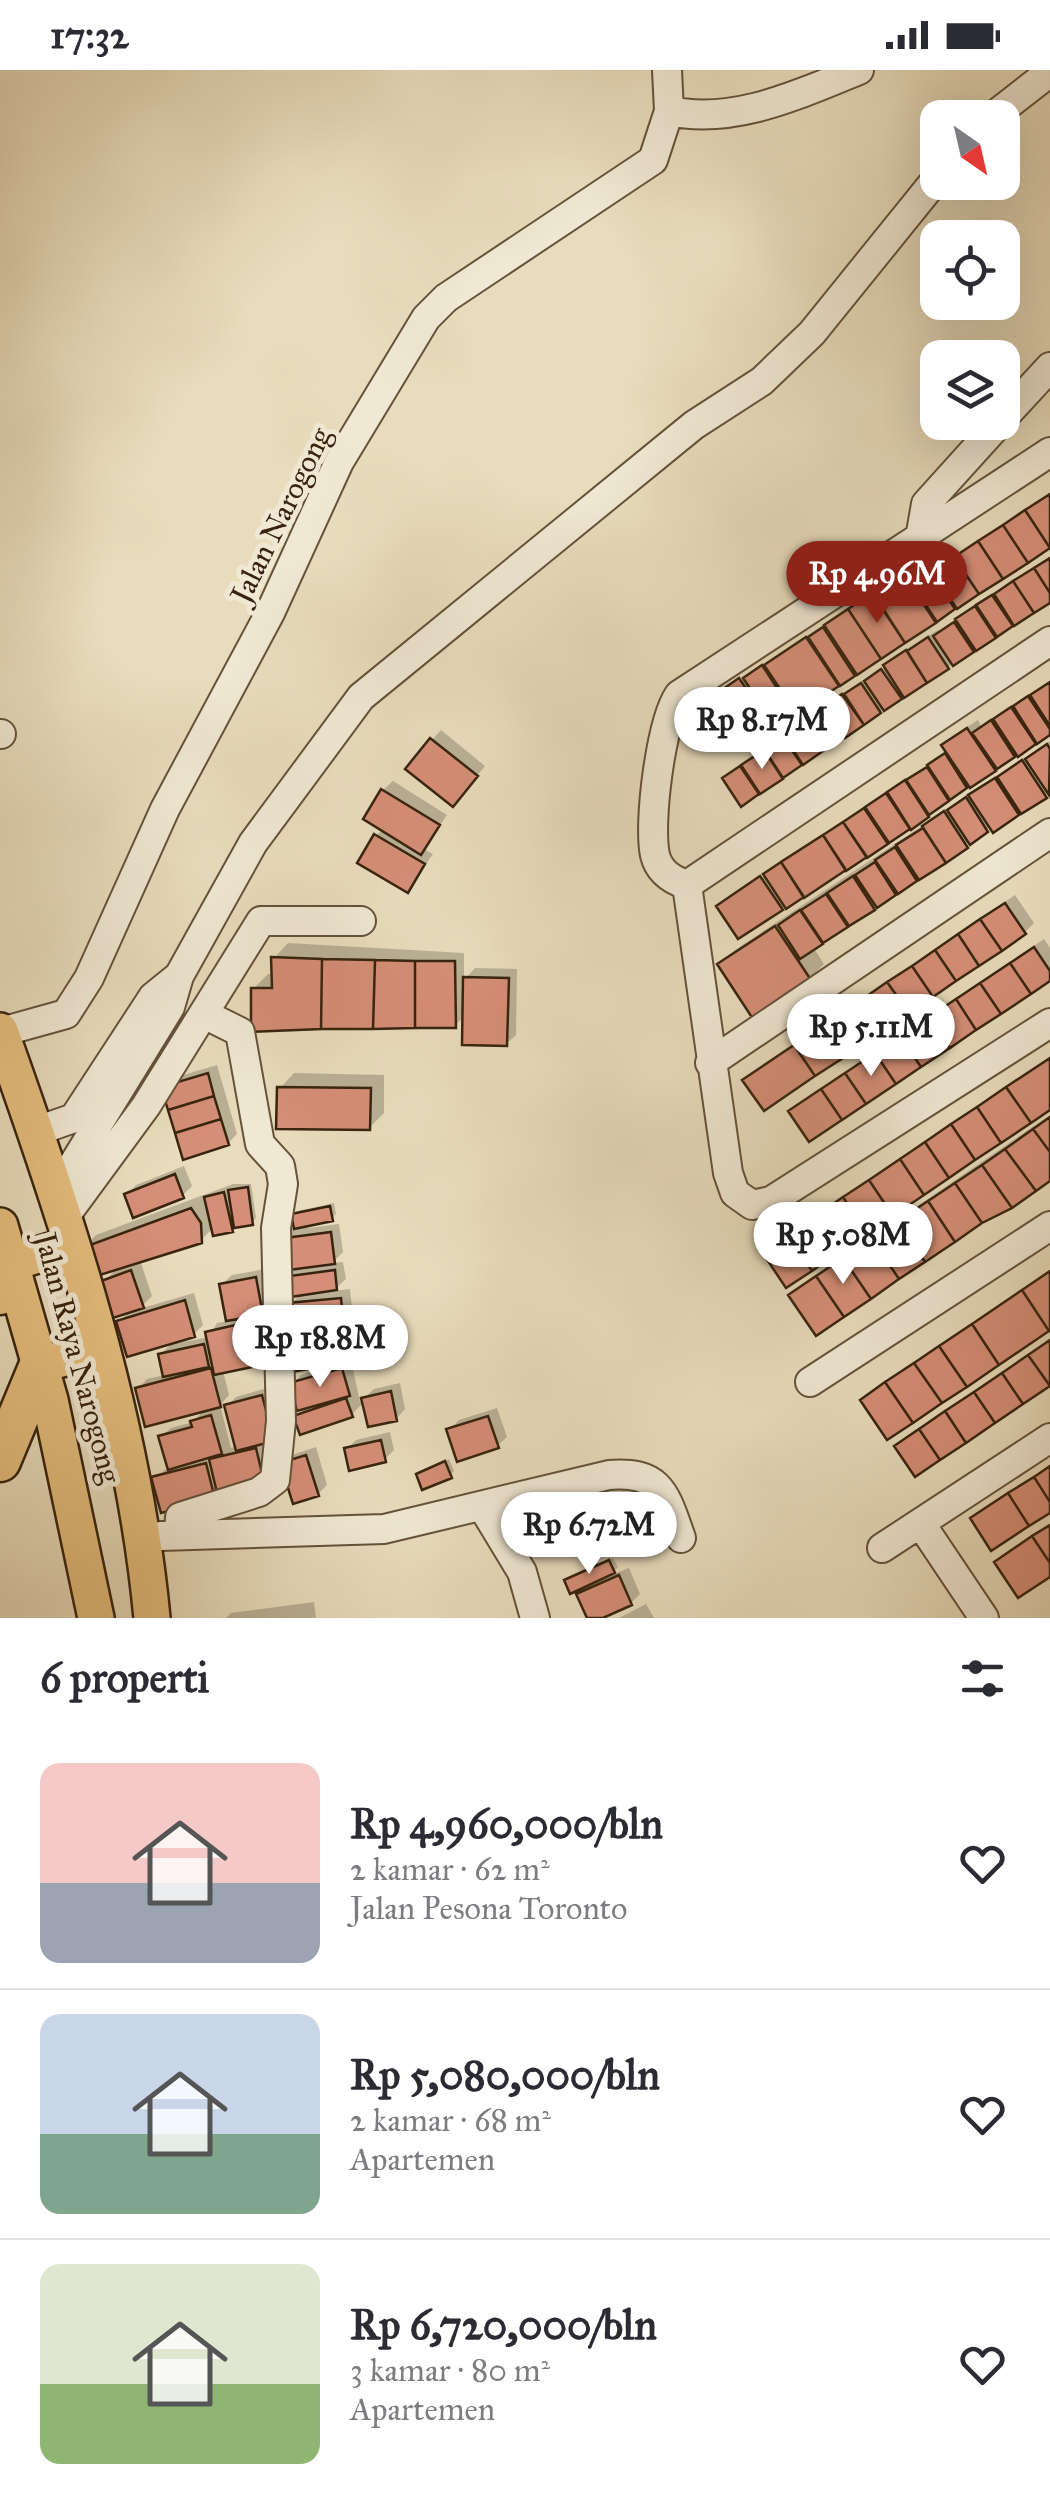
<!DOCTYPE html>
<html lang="id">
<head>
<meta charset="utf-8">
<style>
  body { margin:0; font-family:"IM FELL Great Primer",serif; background:#f7f7f7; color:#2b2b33; height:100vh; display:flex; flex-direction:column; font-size:38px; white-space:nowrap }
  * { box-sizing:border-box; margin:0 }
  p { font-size:32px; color:#7c7c81 }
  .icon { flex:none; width:55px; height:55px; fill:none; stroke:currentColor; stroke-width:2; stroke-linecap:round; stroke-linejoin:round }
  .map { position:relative; height:1548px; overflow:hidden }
  .drawer { display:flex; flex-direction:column; background:#fff; flex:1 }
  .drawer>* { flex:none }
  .needle { width:65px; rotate:146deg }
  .tools { position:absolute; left:920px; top:30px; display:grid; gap:20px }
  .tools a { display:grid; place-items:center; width:100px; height:100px; border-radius:20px; background:#fff; box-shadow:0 10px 40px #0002; font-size:50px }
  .price { position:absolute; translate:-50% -85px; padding:0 22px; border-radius:35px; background:#fff; color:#222; font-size:32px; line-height:65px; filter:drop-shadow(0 2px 5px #0008) }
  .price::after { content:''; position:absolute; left:50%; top:60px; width:30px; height:22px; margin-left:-15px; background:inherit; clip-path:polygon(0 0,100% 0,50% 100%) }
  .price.on { background:#8f2418; color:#fff }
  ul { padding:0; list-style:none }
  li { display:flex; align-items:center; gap:30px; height:250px; padding:0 40px }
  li+li { border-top:2px solid #e1e1e2 }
  li span { display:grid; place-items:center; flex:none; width:280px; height:200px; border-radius:20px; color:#555 }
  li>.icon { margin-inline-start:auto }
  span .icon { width:120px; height:120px; fill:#fffc; stroke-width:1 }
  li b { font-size:42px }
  h2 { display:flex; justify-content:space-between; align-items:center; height:120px; padding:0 40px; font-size:42px }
  .status { display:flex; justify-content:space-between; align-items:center; height:70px; padding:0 50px; background:#fff; direction:ltr }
  .status svg { height:28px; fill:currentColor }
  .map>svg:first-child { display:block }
</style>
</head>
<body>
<div class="status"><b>17:32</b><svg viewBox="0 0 49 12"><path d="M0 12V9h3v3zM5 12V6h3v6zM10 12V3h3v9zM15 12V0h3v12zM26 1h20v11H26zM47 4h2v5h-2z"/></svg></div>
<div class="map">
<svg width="1050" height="1548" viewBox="0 0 1050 1548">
  <rect width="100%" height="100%" fill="#e8dcbc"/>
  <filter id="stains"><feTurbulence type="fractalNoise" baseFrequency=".002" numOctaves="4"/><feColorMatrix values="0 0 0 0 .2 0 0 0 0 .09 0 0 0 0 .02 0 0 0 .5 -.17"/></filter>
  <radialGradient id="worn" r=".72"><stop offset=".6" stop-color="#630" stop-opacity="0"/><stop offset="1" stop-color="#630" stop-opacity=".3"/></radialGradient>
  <path fill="#0003" d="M1050 423V475L777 655 771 657 717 626 913 495 921 508Z
    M1050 487V530L757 722 729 704 774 673 777 676 789 668 796 657 887 596 895 586 938 560 940 563Z
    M1050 611V662L787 836H719L940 687 948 681 944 675 954 666 978 650 981 656Z
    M441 660 485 696 462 724 432 670Z
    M1050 671V722L991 756 813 877 824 894 810 908 721 894 735 880Z
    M393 711 447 745 424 779 433 784 408 820 376 766 383 759V720Z
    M1015 825 1034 853 1025 862 746 1010Z
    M1044 869 1050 878V908L791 1041Z
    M288 873 464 883V910L475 898 517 899 516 965 506 974 465 946 454 956 253 919 268 904H274V888Z
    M1050 987V1037L765 1182 774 1173Z
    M217 995 237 1064 228 1073 173 1008Z
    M294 1003 384 1005V1043L369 1058 280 1018Z
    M1050 1045V1105L792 1225 801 1216Z
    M184 1096 192 1116 183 1125H127L136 1115Z
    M233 1114H251L256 1148 252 1152 231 1159 213 1158 200 1171 140 1190 152 1226 139 1239 194 1223 203 1255 194 1264 176 1270 177 1273 209 1267 217 1253 228 1251 222 1214 232 1205 265 1199 271 1233 260 1244 275 1240 223 1301 229 1325 220 1335 231 1378 238 1376 227 1336 236 1327 271 1317 273 1404 214 1427 154 1408 169 1397 161 1367 171 1358 193 1352 206 1338 138 1319 147 1309 165 1305 161 1284 175 1270 119 1252 131 1240 104 1212 119 1196 82 1179 96 1165Z
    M334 1133 336 1144 332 1148 308 1154V1158L339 1154 343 1182 332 1193 343 1192 346 1209 333 1221 350 1219 352 1237 340 1246 346 1282 332 1296 351 1290 360 1332 374 1319 400 1313 405 1339 396 1349 365 1331 351 1345 296 1347 306 1337 292 1314 301 1305 330 1296 288 1265 302 1251 290 1234 302 1223 284 1208 296 1196 284 1198 289 1160 297 1159 294 1145 298 1141Z
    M1050 1201V1257L863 1330 872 1321Z
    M1050 1270V1313L897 1376 906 1367Z
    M497 1338 507 1367 497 1376 449 1360 459 1350Z
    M390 1362 394 1380 384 1390 347 1379 356 1370Z
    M316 1377 327 1415 318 1424 283 1394 292 1385Z
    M449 1389 454 1401 450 1405 418 1404Z
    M1050 1395V1440L973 1448 982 1439Z
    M613 1488 618 1497 609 1506 629 1498 640 1524 631 1533 590 1548 579 1524 592 1512 567 1511Z
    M314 1532 316 1548H226L231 1543Z
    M646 1534 654 1548H619Z"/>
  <path fill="#d58e77" stroke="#38240e" stroke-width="2.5" d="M1050 424V478L1025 440Z
    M1025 440 1050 478 1028 493 1003 455Z
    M1003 455 1028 493 1003 509 978 471Z
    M978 471 1003 509 979 524 954 487Z
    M954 487 979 524 957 539 932 501Z
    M1050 488V523L1034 498Z
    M1034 498 1050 523V533L1034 543 1013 511Z
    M930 502 955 539 937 552 912 514Z
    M903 503 936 553 905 573 872 523Z
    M1013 511 1034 543 1014 556 994 524Z
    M873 523 905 573 881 589 848 539Z
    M992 525 1013 556 997 567 976 535Z
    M975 536 996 568 976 581 955 549Z
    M848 539 881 589 857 605 824 555Z
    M954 552 974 582 953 596 933 566Z
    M823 557 855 606 840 616 808 567Z
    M806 567 839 616 797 644 764 595Z
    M928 567 949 599 927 613 907 581Z
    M906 580 927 613 904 628 883 595Z
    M762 595 795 646 776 658 743 608Z
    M881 599 902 629 884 641 864 611Z
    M739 608 773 659 747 677 713 626Z
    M1050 612V656L1030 625Z
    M861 613 881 643 864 655 844 624Z
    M842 624 864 655 845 668 823 637Z
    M1028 626 1050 659V665L1037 674 1013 636Z
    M1011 637 1036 674 1018 687 993 649Z
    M823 638 843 668 823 681 804 651Z
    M991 650 1015 687 997 699 972 663Z
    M804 653 823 681 803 695 784 666Z
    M967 658 996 701 970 718 941 675Z
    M430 668 478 706 453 737 405 699Z
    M785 670 802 695 783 708 766 682Z
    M1047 674 1050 679 1049 725 1025 689Z
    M764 680 783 709 760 724 741 695Z
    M945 683 967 718 950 730 927 695Z
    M1022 690 1047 728 1021 744 997 707Z
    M740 696 759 724 741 737 722 708Z
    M927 697 949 731 929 745 906 710Z
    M995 708 1019 745 993 763 968 725Z
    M905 710 929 747 911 760 887 722Z
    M381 719 440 755 421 785 363 749Z
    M886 723 910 759 889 773 865 737Z
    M966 727 988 762 970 775 947 740Z
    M864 738 888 774 867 788 843 752Z
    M944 741 968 778 946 793 922 756Z
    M843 752 867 787 846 801 823 765Z
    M923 758 946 793 919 810 896 775Z
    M374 764 425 794 408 823 357 793Z
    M823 765 846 800 804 828 781 792Z
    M895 777 917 811 898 824 875 790Z
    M781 792 804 827 786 839 763 804Z
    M875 792 896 825 877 838 855 805Z
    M760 806 783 840 738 869 716 836Z
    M853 806 875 840 849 856 827 823Z
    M826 824 848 857 823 873 801 840Z
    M1005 833 1026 864 1002 881 980 849Z
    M800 840 823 874 800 889 778 855Z
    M980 849 1002 881 979 896 958 864Z
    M775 856 811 910 753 949 717 894Z
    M958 864 979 896 956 911 935 880Z
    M1034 877 1050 901V911L1031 924 1010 893Z
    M935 880 956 911 933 927 912 896Z
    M271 887 322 889 321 959 251 962V918H272Z
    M322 889 375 890 373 959H321Z
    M375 890 415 891V958L373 959Z
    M415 891H455L456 958H415Z
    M1010 893 1031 924 1001 944 980 913Z
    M912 896 933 927 909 943 887 912Z
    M463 907 509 908 507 976 462 975Z
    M887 912 909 943 885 959 864 928Z
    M980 913 1001 944 976 960 956 929Z
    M864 928 885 959 865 973 843 942Z
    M956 929 976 960 950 978 929 947Z
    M843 942 865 973 840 990 818 958Z
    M929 947 950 978 921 997 900 966Z
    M818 958 840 990 815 1006 794 975Z
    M900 966 921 997 896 1014 875 983Z
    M794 975 815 1006 764 1041 742 1010Z
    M875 983 896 1014 866 1034 845 1003Z
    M1050 988V1040L1031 1053 1006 1017Z
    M208 1003 214 1026 168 1040 161 1017Z
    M845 1003 866 1034 842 1050 821 1019Z
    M277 1017 371 1018 370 1060 276 1059Z
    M1006 1017 1031 1053 1001 1073 977 1037Z
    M821 1019 842 1050 809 1072 788 1041Z
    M214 1026 221 1049 175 1063 168 1040Z
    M977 1037 1001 1073 975 1090 951 1054Z
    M1050 1047V1082L1033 1059Z
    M221 1049 229 1075 183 1090 175 1063Z
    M951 1054 975 1090 949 1108 925 1072Z
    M1033 1059 1050 1082V1111L1036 1121 1005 1079Z
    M925 1072 949 1108 924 1125 900 1089Z
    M1005 1079 1036 1121 1012 1138 982 1095Z
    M900 1089 924 1125 893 1146 869 1110Z
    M982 1095 1012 1138 982 1153 955 1113Z
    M175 1104 184 1128 133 1148 124 1124Z
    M869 1110 893 1146 867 1163 843 1127Z
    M955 1113 982 1153 955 1172 928 1131Z
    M248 1117 253 1155 234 1158 228 1120Z
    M224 1122 233 1162 213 1166 204 1127Z
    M843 1127 867 1163 838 1183 814 1147Z
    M928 1131 955 1172 925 1192 898 1151Z
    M330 1136 333 1151 294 1159 291 1144Z
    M191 1138 201 1153 202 1173 87 1209 79 1179Z
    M814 1147 838 1183 812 1201 788 1165Z
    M898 1151 925 1192 899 1209 872 1169Z
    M331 1162 335 1194 281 1201 277 1169Z
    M788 1165 812 1201 786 1218 762 1182Z
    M872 1169 899 1209 871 1229 843 1188Z
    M843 1188 871 1229 844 1247 816 1206Z
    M131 1200 144 1238 113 1248 101 1211Z
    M335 1200 337 1220 284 1228 282 1207Z
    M1050 1201V1260L1049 1261 1022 1220Z
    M816 1206 844 1247 816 1266 788 1225Z
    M256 1207 263 1245 226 1251 219 1214Z
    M1022 1220 1049 1261 999 1295 972 1254Z
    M341 1228 343 1249 290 1254 288 1233Z
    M185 1230 195 1267 127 1287 116 1251Z
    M266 1248 276 1292 214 1305 205 1262Z
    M972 1254 999 1295 967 1317 939 1276Z
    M331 1257 337 1294 291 1302 285 1264Z
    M1050 1270V1316L1028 1285Z
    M204 1274 209 1297 163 1307 158 1284Z
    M939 1276 967 1317 942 1333 914 1293Z
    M1028 1285 1050 1316 1023 1334 1002 1303Z
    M914 1293 942 1333 913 1353 885 1312Z
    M211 1298 221 1337 145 1357 135 1318Z
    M342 1298 350 1326 297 1341 289 1313Z
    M1002 1303 1023 1334 995 1353 974 1322Z
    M885 1312 913 1353 887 1370 860 1330Z
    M391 1321 397 1351 368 1357 361 1328Z
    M974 1322 995 1353 966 1373 945 1341Z
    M262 1325 274 1371 236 1381 224 1335Z
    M346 1328 353 1347 300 1365 293 1346Z
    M945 1341 966 1373 940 1390 919 1359Z
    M211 1345 222 1384 168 1400 158 1366 192 1357 190 1351Z
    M488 1346 499 1378 457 1392 446 1359Z
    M919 1359 940 1390 915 1407 894 1376Z
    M381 1370 386 1392 349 1401 344 1378Z
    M256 1378 265 1416 218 1427 209 1389Z
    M306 1385 319 1426 293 1434 280 1393Z
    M445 1391 452 1408 422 1420 416 1404Z
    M206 1393 215 1429 161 1443 151 1407Z
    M1050 1396V1432L1034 1407Z
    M1034 1407 1050 1432V1443L1029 1456 1008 1423Z
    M1008 1423 1029 1456 991 1481 970 1448Z
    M1050 1455V1493L1032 1466Z
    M1032 1466 1050 1493V1507L1018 1528 994 1492Z
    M609 1490 615 1503 570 1524 564 1510Z
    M619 1505 632 1535 603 1548H587L576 1524Z"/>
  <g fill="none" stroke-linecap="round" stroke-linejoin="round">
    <defs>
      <path id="minor" d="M669 41C735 55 799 24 859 0
        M991 48 1050 2
        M1002 349 1050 297
        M1050 382 679 625C661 651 648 753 655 785 659 802 672 810 687 815L728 1103 735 1123 752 1135 771 1131 1050 953
        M921 463 926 434 1000 352
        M0 664H1
        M687 815 1050 571
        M1 962 66 944 89 908 165 739 270 543 339 392 426 248 446 228 653 90 669 41 667 0
        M710 993 1050 763
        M34 1062 74 1048 153 927 179 906
        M55 1124 170 937 179 906 253 773 361 627 694 355 762 311 812 263 938 107
        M63 1149 146 1036 261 851H361
        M810 1312 1050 1156
        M482 1436 522 1502 535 1548
        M921 1454 984 1548
        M179 1464 180 1447 259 1422 275 1410 281 1351 276 1158 283 1114 280 1096 260 1074 240 962 204 944
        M161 1466 384 1459 609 1405C661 1401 665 1423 681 1468
        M882 1478 1050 1368"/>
      <path id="major" d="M0 961C68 1151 133 1347 152 1548
        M0 1156 50 1330 96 1548
        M12 1193 50 1181
        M40 1295 79 1284"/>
      <path id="highway" d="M0 1224 12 1193
        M0 1391 40 1295"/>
    </defs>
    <use href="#minor" stroke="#64523a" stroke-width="32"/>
    <use href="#major" stroke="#38240e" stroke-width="40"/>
    <use href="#highway" stroke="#38240e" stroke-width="45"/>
    <use href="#minor" stroke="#f0e8d3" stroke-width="28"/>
    <use href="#major" stroke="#e4be7e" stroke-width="35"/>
    <use href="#highway" stroke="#e4be7e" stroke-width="40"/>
  </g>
  <g text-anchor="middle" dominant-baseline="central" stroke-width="10" stroke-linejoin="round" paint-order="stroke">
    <g font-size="30" fill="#38240e" stroke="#f0e8d3">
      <text transform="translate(281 445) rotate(-64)">Jalan Narogong</text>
      <text transform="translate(78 1288) rotate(75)">Jalan Raya Narogong</text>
    </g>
  </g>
  <rect width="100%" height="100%" filter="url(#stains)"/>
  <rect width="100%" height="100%" fill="url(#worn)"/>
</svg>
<div class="tools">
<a><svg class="needle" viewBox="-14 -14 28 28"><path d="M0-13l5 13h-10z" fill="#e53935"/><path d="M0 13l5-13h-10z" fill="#7c7c81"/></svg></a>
<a><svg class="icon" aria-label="locate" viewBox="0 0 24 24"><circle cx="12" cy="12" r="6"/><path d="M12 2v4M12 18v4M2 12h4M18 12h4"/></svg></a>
<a><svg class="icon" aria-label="layers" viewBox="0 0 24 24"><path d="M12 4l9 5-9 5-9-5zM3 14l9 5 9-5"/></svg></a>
</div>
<b class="price on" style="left:877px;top:556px">Rp 4.96M</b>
<b class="price" style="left:762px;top:702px">Rp 8.17M</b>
<b class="price" style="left:871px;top:1009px">Rp 5.11M</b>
<b class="price" style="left:843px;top:1217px">Rp 5.08M</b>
<b class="price" style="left:320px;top:1320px">Rp 18.8M</b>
<b class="price" style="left:589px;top:1507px">Rp 6.72M</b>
</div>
<section class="drawer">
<h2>6 properti<svg class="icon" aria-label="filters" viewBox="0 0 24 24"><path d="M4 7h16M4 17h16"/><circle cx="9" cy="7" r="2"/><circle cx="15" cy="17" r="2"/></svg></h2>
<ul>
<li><span style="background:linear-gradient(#f6c9c9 60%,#9aa5b1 0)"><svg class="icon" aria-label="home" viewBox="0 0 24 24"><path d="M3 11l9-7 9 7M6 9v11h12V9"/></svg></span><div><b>Rp 4,960,000/bln</b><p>2 kamar · 62 m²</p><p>Jalan Pesona Toronto</p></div><svg class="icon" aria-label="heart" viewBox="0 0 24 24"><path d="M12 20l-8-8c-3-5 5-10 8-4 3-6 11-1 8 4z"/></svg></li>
<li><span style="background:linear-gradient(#c9d6e8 60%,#7fa58c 0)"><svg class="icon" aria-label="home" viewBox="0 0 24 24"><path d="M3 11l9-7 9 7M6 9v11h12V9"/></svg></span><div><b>Rp 5,080,000/bln</b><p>2 kamar · 68 m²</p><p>Apartemen</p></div><svg class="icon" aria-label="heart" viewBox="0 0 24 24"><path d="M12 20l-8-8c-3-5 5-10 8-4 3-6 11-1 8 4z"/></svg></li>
<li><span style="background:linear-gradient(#dfe7d0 60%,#8fb573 0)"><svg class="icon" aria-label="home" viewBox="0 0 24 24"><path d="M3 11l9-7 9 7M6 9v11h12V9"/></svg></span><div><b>Rp 6,720,000/bln</b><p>3 kamar · 80 m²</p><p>Apartemen</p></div><svg class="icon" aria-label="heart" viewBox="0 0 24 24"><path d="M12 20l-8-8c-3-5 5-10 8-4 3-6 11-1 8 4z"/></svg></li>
</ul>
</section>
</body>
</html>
